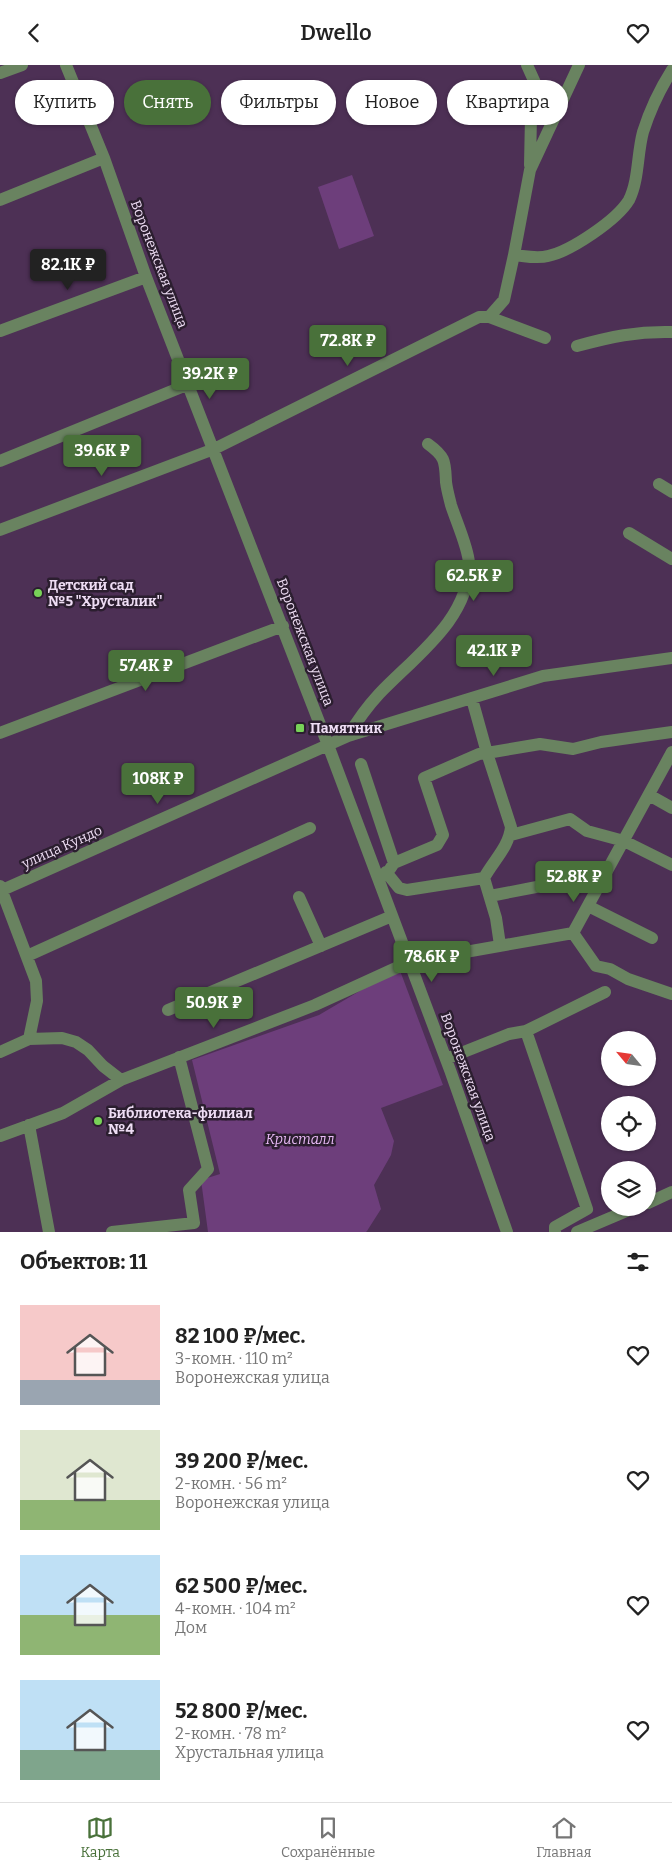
<!DOCTYPE html>
<html lang="ru">
<head>
<meta charset="utf-8">
<style>
  body { margin:0; font-family:Bitter,serif; background:#f2f2f2; color:#222; height:100vh; display:flex; flex-direction:column; font-size:19px; white-space:nowrap }
  * { box-sizing:border-box; margin:0 }
  p { font-size:16px; color:#767676 }
  .icon { flex:none; width:28px; height:28px; fill:none; stroke:currentColor; stroke-width:2; stroke-linecap:round; stroke-linejoin:round }
  .map { position:relative; height:1167px; overflow:hidden }
  .sheet { display:flex; flex-direction:column; background:#fff; flex:1 }
  .sheet>* { flex:none }
  .top-card { position:absolute; left:15px; top:15px; width:642px; height:45px; display:flex; gap:10px }
  .needle { width:32px; rotate:299deg }
  .tools { position:absolute; left:601px; top:966px; display:grid; gap:10px }
  .tools a { display:grid; place-items:center; width:55px; height:55px; border-radius:50%; background:#fff; box-shadow:0 1px 4px #0004; font-size:25px }
  .price { position:absolute; translate:-50% -42px; padding:0 11px; border-radius:5px; background:#49713a; color:#fff; font-size:16px; line-height:32px; filter:drop-shadow(0 1px 2px #0008) }
  .price::after { content:''; position:absolute; left:50%; top:30px; width:15px; height:11px; margin-left:-8px; background:inherit; clip-path:polygon(0 0,100% 0,50% 100%) }
  .price.selected { background:#222; color:#fff }
  ul { padding:0; list-style:none }
  li { display:flex; align-items:center; gap:15px; height:125px; padding:0 20px }
  li span { display:grid; place-items:center; flex:none; width:140px; height:100px; border-radius:0px; color:#555 }
  li>.icon { margin-inline-start:auto }
  span .icon { width:60px; height:60px; fill:#fffc; stroke-width:1 }
  li b { font-size:21px }
  h2 { display:flex; justify-content:space-between; align-items:center; height:60px; padding:0 20px; font-size:21px }
  .pill { padding:0 18px; border-radius:22px; background:#fff; box-shadow:0 1px 4px #0004; font-size:18px; line-height:45px }
  .pill.selected { background:#49713a; color:#fff }
  header { display:flex; justify-content:space-between; align-items:center; height:65px; padding:0 20px; background:#fff; font-size:22px; font-weight:600 }
  .tab-bar { display:flex; justify-content:space-around; align-items:center; height:70px; border-top:1px solid #e0e0e0; background:#fff; font-size:14px; color:#767676 }
  .tab-bar a { display:grid; justify-items:center; gap:2px }
  .tab-bar .selected { color:#49713a }
  .map>svg:first-child { display:block }
</style>
</head>
<body>
<header><svg class="icon" aria-label="back" viewBox="0 0 24 24"><path d="M15 5l-7 7 7 7"/></svg>Dwello<svg class="icon" aria-label="heart" viewBox="0 0 24 24"><path d="M12 20l-8-8c-3-5 5-10 8-4 3-6 11-1 8 4z"/></svg></header>
<div class="map">
<svg width="672" height="1167" viewBox="0 0 672 1167">
  <rect width="100%" height="100%" fill="#4d3055"/>
  <path fill="#6d3e7b" d="M352 110 374 171 339 184 318 122Z
    M399 903 443 1020 381 1043 394 1076 391 1090 374 1120 381 1144 367 1166 366 1167H208L201 1115 220 1109 192 995 319 950Z"/>
  <g fill="none" stroke-linecap="round" stroke-linejoin="round">
    <path stroke="#698360" stroke-width="12" d="M66 0 104 93 146 212 328 680 450 1005 507 1167
      M527 0 536 20 531 51 530 100
      M0 8 22 0
      M0 135 104 93
      M514 190C525 191 537 194 548 191 571 186 617 155 629 135 639 115 637 89 643 67 650 45 660 24 672 5
      M489 252 504 235 514 190 530 105 579 0
      M0 266 146 212
      M577 281C610 272 637 266 672 267
      M0 396 189 319
      M659 419 672 427
      M0 465 214 384 479 252H489L545 273
      M629 468 672 494
      M472 634 487 688 540 679 573 684 601 677 672 667
      M0 668 283 561
      M348 671C357 656 367 642 379 629 414 592 470 554 469 498 468 482 456 456 451 440 449 432 447 425 446 417 445 397 446 392 428 379
      M361 699 394 798 390 804
      M649 730 672 743
      M511 770 570 754 587 766 624 776 672 800
      M386 807 399 823 407 825 484 813C493 796 509 782 511 762L487 688 479 689 424 713 443 770 437 780 394 798
      M484 813 496 853 500 880
      M0 821 36 916 37 936 29 974 0 987
      M0 826 348 671 543 611 672 593
      M490 831 562 817 601 818
      M299 832 321 881
      M588 841 652 873
      M573 868 596 901 610 904 628 914 672 929
      M27 891 310 763
      M168 945 392 851
      M29 974 62 973 76 977 88 985 103 1001 121 1015 315 940 409 897 573 868 672 687
      M446 994 509 969 526 966
      M29 1060 49 1167
      M0 1071 63 1048 121 1015
      M648 1138 672 1127
      M112 1167 194 1158 189 1125 208 1104 179 992
      M555 1167V1162L587 1144 526 966 605 927
      M577 1167 636 1142"/>
  </g>
  <g fill="#78d258" stroke="#2b1e2f" stroke-width="2">
    <circle cx="38" cy="528" r="5"/>
    <rect x="295" y="658" width="10" height="10" rx="2.5"/>
    <circle cx="98" cy="1056" r="5"/>
  </g>
  <g text-anchor="middle" dominant-baseline="central" stroke-width="5" stroke-linejoin="round" paint-order="stroke">
    <g font-size="14" fill="#eeddf4" stroke="#2b1e2f">
      <text transform="translate(159 199) rotate(69)">Воронежская улица</text>
      <text transform="translate(305 577) rotate(69)">Воронежская улица</text>
      <text transform="translate(62 782) rotate(-24)">улица Кундо</text>
      <text transform="translate(468 1012) rotate(70)">Воронежская улица</text>
    </g>
    <g font-size="14" font-weight="bold" fill="#eeddf4" stroke="#2b1e2f" text-anchor="start">
      <text x="48" y="520">Детский сад<tspan x="48" dy="16">№5 "Хрусталик"</tspan></text>
      <text x="310" y="663">Памятник</text>
      <text x="108" y="1048">Библиотека-филиал<tspan x="108" dy="16">№4</tspan></text>
    </g>
    <g font-size="14" font-style="italic" fill="#e8b9f6" stroke="#2b1e2f">
      <text x="300" y="1074">Кристалл</text>
    </g>
  </g>
</svg>
<div class="tools">
<a><svg class="needle" viewBox="-14 -14 28 28"><path d="M0-13l5 13h-10z" fill="#e53935"/><path d="M0 13l5-13h-10z" fill="#767676"/></svg></a>
<a><svg class="icon" aria-label="locate" viewBox="0 0 24 24"><circle cx="12" cy="12" r="6"/><path d="M12 2v4M12 18v4M2 12h4M18 12h4"/></svg></a>
<a><svg class="icon" aria-label="layers" viewBox="0 0 24 24"><path d="M12 4l9 5-9 5-9-5zM3 14l9 5 9-5"/></svg></a>
</div>
<b class="price selected" style="left:68px;top:226px">82.1K ₽</b>
<b class="price" style="left:348px;top:302px">72.8K ₽</b>
<b class="price" style="left:210px;top:335px">39.2K ₽</b>
<b class="price" style="left:102px;top:412px">39.6K ₽</b>
<b class="price" style="left:474px;top:537px">62.5K ₽</b>
<b class="price" style="left:494px;top:612px">42.1K ₽</b>
<b class="price" style="left:146px;top:627px">57.4K ₽</b>
<b class="price" style="left:158px;top:740px">108K ₽</b>
<b class="price" style="left:574px;top:838px">52.8K ₽</b>
<b class="price" style="left:432px;top:918px">78.6K ₽</b>
<b class="price" style="left:214px;top:964px">50.9K ₽</b>
<div class="top-card">
<a class="pill">Купить</a>
<a class="pill selected">Снять</a>
<a class="pill">Фильтры</a>
<a class="pill">Новое</a>
<a class="pill">Квартира</a>
</div>
</div>
<section class="sheet">
<h2>Объектов: 11<svg class="icon" aria-label="filters" viewBox="0 0 24 24"><path d="M4 7h16M4 17h16"/><circle cx="9" cy="7" r="2"/><circle cx="15" cy="17" r="2"/></svg></h2>
<ul>
<li><span style="background:linear-gradient(#f6c9c9 75%,#9aa5b1 0)"><svg class="icon" aria-label="home" viewBox="0 0 24 24"><path d="M3 11l9-7 9 7M6 9v11h12V9"/></svg></span><div><b>82 100 ₽/мес.</b><p>3-комн. · 110 m²</p><p>Воронежская улица</p></div><svg class="icon" aria-label="heart" viewBox="0 0 24 24"><path d="M12 20l-8-8c-3-5 5-10 8-4 3-6 11-1 8 4z"/></svg></li>
<li><span style="background:linear-gradient(#dfe7d0 70%,#8fb573 0)"><svg class="icon" aria-label="home" viewBox="0 0 24 24"><path d="M3 11l9-7 9 7M6 9v11h12V9"/></svg></span><div><b>39 200 ₽/мес.</b><p>2-комн. · 56 m²</p><p>Воронежская улица</p></div><svg class="icon" aria-label="heart" viewBox="0 0 24 24"><path d="M12 20l-8-8c-3-5 5-10 8-4 3-6 11-1 8 4z"/></svg></li>
<li><span style="background:linear-gradient(#bfe0f5 60%,#8fb573 0)"><svg class="icon" aria-label="home" viewBox="0 0 24 24"><path d="M3 11l9-7 9 7M6 9v11h12V9"/></svg></span><div><b>62 500 ₽/мес.</b><p>4-комн. · 104 m²</p><p>Дом</p></div><svg class="icon" aria-label="heart" viewBox="0 0 24 24"><path d="M12 20l-8-8c-3-5 5-10 8-4 3-6 11-1 8 4z"/></svg></li>
<li><span style="background:linear-gradient(#bfe0f5 70%,#7fa58c 0)"><svg class="icon" aria-label="home" viewBox="0 0 24 24"><path d="M3 11l9-7 9 7M6 9v11h12V9"/></svg></span><div><b>52 800 ₽/мес.</b><p>2-комн. · 78 m²</p><p>Хрустальная улица</p></div><svg class="icon" aria-label="heart" viewBox="0 0 24 24"><path d="M12 20l-8-8c-3-5 5-10 8-4 3-6 11-1 8 4z"/></svg></li>
</ul>
</section>
<nav class="tab-bar">
<a class="selected"><svg class="icon" aria-label="map" viewBox="0 0 24 24"><path d="M3 6l6-2 6 2 6-2v14l-6 2-6-2-6 2zM9 4v14M15 6v14"/></svg>Карта</a>
<a><svg class="icon" aria-label="saved" viewBox="0 0 24 24"><path d="M7 4h10v16l-5-4-5 4z"/></svg>Сохранённые</a>
<a><svg class="icon" aria-label="home" viewBox="0 0 24 24"><path d="M3 11l9-7 9 7M6 9v11h12V9"/></svg>Главная</a>
</nav>
</body>
</html>
